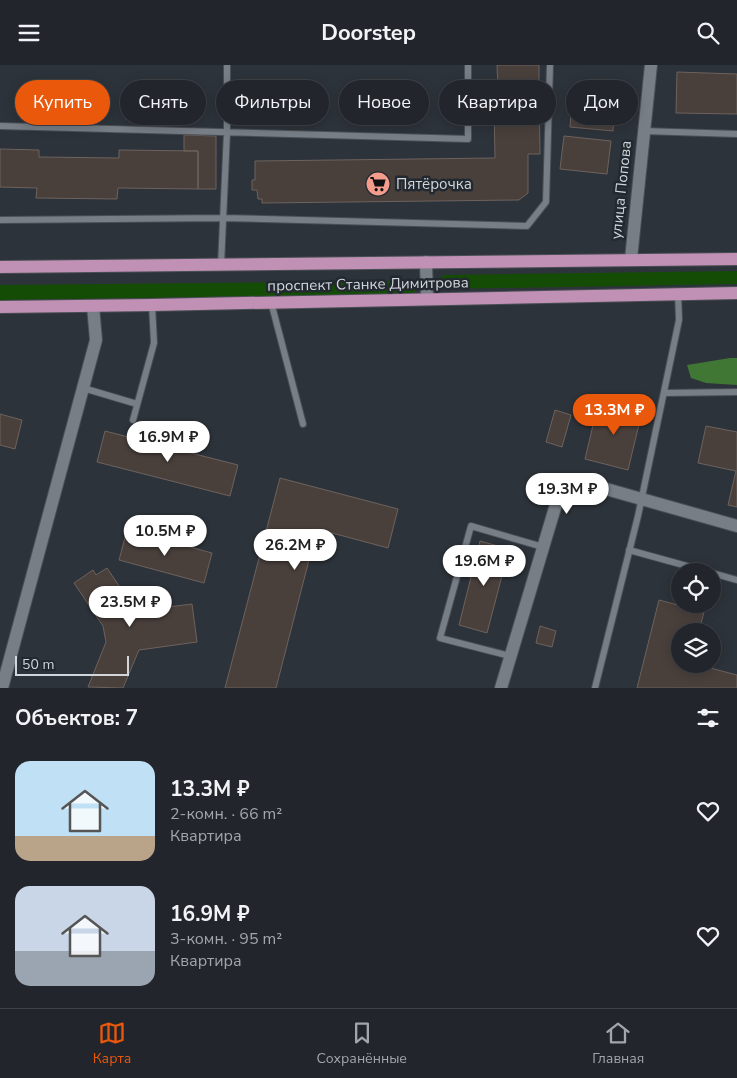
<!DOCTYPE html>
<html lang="ru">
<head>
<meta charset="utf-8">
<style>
  body { margin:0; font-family:"Nunito Sans",sans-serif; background:#2e3238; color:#f1f3f6; height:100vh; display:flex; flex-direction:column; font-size:19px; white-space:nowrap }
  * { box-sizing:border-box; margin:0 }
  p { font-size:16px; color:#a2a5a9 }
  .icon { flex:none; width:28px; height:28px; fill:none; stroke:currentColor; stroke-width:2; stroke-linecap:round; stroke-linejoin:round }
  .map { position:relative; height:623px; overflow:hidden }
  .panel { display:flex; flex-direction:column; background:#22262c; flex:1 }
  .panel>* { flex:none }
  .banner { position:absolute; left:15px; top:15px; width:708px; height:45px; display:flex; gap:10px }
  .fabs { position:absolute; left:671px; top:498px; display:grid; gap:10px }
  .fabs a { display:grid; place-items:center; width:50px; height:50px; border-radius:50%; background:#22262c; box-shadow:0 2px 12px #0003,0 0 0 1px #3f4348; font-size:25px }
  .scale { position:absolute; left:15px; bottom:12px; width:114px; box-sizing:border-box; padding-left:5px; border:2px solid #d2d6da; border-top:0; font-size:14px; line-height:18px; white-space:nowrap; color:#d2d6da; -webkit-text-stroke:4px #232930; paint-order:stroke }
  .price { position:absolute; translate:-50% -42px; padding:0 11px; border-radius:18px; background:#fff; color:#222; font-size:16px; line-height:32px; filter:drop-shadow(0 1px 2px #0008) }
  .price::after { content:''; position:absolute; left:50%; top:30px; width:15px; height:11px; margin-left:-8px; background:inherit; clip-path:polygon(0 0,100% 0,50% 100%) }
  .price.current { background:#ea580c; color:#fff }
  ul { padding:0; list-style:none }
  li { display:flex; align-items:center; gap:15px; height:125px; padding:0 15px }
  li span { display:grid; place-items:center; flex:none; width:140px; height:100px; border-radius:15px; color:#555 }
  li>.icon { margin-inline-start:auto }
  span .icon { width:60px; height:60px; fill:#fffc; stroke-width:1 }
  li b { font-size:21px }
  h2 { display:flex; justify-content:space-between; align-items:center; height:60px; padding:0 15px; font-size:21px }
  .chip { padding:0 18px; border-radius:22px; background:#22262c; box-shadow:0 2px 12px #0003,0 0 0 1px #3f4348; font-size:18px; line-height:45px }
  .chip.current { background:#ea580c; color:#fff }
  header { display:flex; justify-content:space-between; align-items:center; height:65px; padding:0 15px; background:#22262c; font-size:22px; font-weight:700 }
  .menu { display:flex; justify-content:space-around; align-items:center; height:70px; border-top:1px solid #3f4348; background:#22262c; font-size:14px; color:#a2a5a9 }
  .menu a { display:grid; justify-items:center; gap:2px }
  .menu .current { color:#ea580c }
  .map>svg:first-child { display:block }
</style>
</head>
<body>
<header><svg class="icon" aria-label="menu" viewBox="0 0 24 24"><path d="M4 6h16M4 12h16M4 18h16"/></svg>Doorstep<svg class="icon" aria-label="search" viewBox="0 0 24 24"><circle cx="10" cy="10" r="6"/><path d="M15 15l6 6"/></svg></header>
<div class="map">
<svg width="737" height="623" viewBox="0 0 737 623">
  <rect width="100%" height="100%" fill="#2d333a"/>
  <path fill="#154c05" d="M737 206V219L443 224 440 222 439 217 443 210Z
    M413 216 416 220V225L413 229 0 235V220Z"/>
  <path fill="#407734" d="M730 293H737V320L706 318 691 313 687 300Z"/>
  <path fill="#49403c" stroke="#6d625e" d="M497 0H539V18H518V23H498Z
    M677 7 737 9V49L676 48Z
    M518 18H539L540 89H528V128L519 135 262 138V134H258L257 125H252V115H255V96L495 93 494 42H498V23H518Z
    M572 34 615 38 613 66 570 62Z
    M184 70 216 71V124H198V86H184Z
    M564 71 611 76 607 109 560 104Z
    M0 84 39 85V92L119 93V85L198 86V124L118 123 117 134 36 133 37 123 0 122Z
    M598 339 620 345V342L642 347 628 405 585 394Z
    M555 345 571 350 562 382 546 377Z
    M0 349 22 355 15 384 0 380Z
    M706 361 737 367V442L728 440 736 406 698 398Z
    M105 366 238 400 230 431 97 397Z
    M280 413 398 444 388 483 317 464 276 623H225Z
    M127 465 212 488 204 518 119 495Z
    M480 476 509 484 487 568 459 560Z
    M107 503 136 546 192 539 197 577 139 585 123 623 88 622 106 577 103 561 74 518 93 505 96 510Z
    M659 535 704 547 699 566H680V599H695L737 610V623H637Z
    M540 561 556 566 552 582 536 578Z"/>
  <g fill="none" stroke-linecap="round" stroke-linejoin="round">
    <defs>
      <path id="lane" d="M0 61 468 74V0
        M643 66 737 69
        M0 155 223 153 527 161 546 137 550 0
        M221 200 227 67V0
        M271 237 303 359
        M83 323 137 339
        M664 328 737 327
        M133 355 154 278 152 240
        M629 485 705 506
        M712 508 737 515
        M510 591 440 573 471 461 543 482
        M595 623 638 451 679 255 678 228"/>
      <path id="street" d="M631 194 651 0
        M2 623 96 275 93 241
        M501 623 557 436 565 423 574 417 592 420 737 461"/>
      <path id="secondary" d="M426 197 427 234"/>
      <path id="primary" d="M0 202 737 194
        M0 242 152 240 737 228"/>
    </defs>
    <use href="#lane" stroke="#4a4f55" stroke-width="8"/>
    <use href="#street" stroke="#4a4f55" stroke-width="14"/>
    <use href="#secondary" stroke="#4a4f55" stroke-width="14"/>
    <use href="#primary" stroke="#4a4f55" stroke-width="14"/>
    <use href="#lane" stroke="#777e86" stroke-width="6"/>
    <use href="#street" stroke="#777e86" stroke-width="12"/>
    <use href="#secondary" stroke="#777e86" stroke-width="12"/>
    <use href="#primary" stroke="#c091b5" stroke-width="12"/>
  </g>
  <defs>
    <symbol id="supermarket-disc" viewBox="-11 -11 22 22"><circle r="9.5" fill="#f49d8c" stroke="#232930"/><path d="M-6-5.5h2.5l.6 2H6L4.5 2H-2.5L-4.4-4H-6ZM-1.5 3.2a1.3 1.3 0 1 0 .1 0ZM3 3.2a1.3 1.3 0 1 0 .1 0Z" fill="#111"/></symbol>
  </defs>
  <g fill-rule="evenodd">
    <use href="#supermarket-disc" x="364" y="105" width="28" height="28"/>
  </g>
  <g text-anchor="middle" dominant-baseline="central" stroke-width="5" stroke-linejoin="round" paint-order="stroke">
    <g font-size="15" fill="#d2d6da" stroke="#232930" text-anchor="start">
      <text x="396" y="119">Пятёрочка</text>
    </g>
    <g font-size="15" fill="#d2d6da" stroke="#232930">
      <text transform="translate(621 125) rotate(-84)">улица Попова</text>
      <text transform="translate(368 219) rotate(-1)">проспект Станке Димитрова</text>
    </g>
  </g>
</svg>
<div class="fabs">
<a><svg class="icon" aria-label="locate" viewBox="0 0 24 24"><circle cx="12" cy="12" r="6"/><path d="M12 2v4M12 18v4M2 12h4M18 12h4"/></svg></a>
<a><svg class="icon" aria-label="layers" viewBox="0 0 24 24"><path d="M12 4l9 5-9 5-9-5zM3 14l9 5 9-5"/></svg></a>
</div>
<div class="scale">50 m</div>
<b class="price current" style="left:614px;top:371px">13.3M ₽</b>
<b class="price" style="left:168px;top:398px">16.9M ₽</b>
<b class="price" style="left:567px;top:450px">19.3M ₽</b>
<b class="price" style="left:165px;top:492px">10.5M ₽</b>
<b class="price" style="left:295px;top:506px">26.2M ₽</b>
<b class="price" style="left:484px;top:522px">19.6M ₽</b>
<b class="price" style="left:130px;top:563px">23.5M ₽</b>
<div class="banner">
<a class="chip current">Купить</a>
<a class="chip">Снять</a>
<a class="chip">Фильтры</a>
<a class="chip">Новое</a>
<a class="chip">Квартира</a>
<a class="chip">Дом</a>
</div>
</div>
<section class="panel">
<h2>Объектов: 7<svg class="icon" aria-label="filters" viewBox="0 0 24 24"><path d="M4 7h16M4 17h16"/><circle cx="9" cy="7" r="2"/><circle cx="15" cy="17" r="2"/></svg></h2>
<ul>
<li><span style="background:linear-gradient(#bfe0f5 75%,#b9a48a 0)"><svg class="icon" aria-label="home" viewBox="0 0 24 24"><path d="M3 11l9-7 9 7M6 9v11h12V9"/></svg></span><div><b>13.3M ₽</b><p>2-комн. · 66 m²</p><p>Квартира</p></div><svg class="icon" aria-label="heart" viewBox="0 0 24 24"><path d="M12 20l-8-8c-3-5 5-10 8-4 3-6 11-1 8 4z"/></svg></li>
<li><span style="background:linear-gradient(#c9d6e8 65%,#9aa5b1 0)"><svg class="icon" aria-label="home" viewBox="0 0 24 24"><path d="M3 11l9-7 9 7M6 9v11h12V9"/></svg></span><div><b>16.9M ₽</b><p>3-комн. · 95 m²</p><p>Квартира</p></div><svg class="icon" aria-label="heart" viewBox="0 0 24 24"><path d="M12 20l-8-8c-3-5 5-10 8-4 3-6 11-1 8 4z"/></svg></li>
</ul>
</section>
<nav class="menu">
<a class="current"><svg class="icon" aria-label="map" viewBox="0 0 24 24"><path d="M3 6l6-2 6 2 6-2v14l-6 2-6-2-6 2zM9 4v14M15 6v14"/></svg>Карта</a>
<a><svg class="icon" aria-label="saved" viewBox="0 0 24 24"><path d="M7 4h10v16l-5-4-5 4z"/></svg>Сохранённые</a>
<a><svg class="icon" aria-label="home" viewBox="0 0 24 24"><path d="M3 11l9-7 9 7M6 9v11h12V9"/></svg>Главная</a>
</nav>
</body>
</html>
